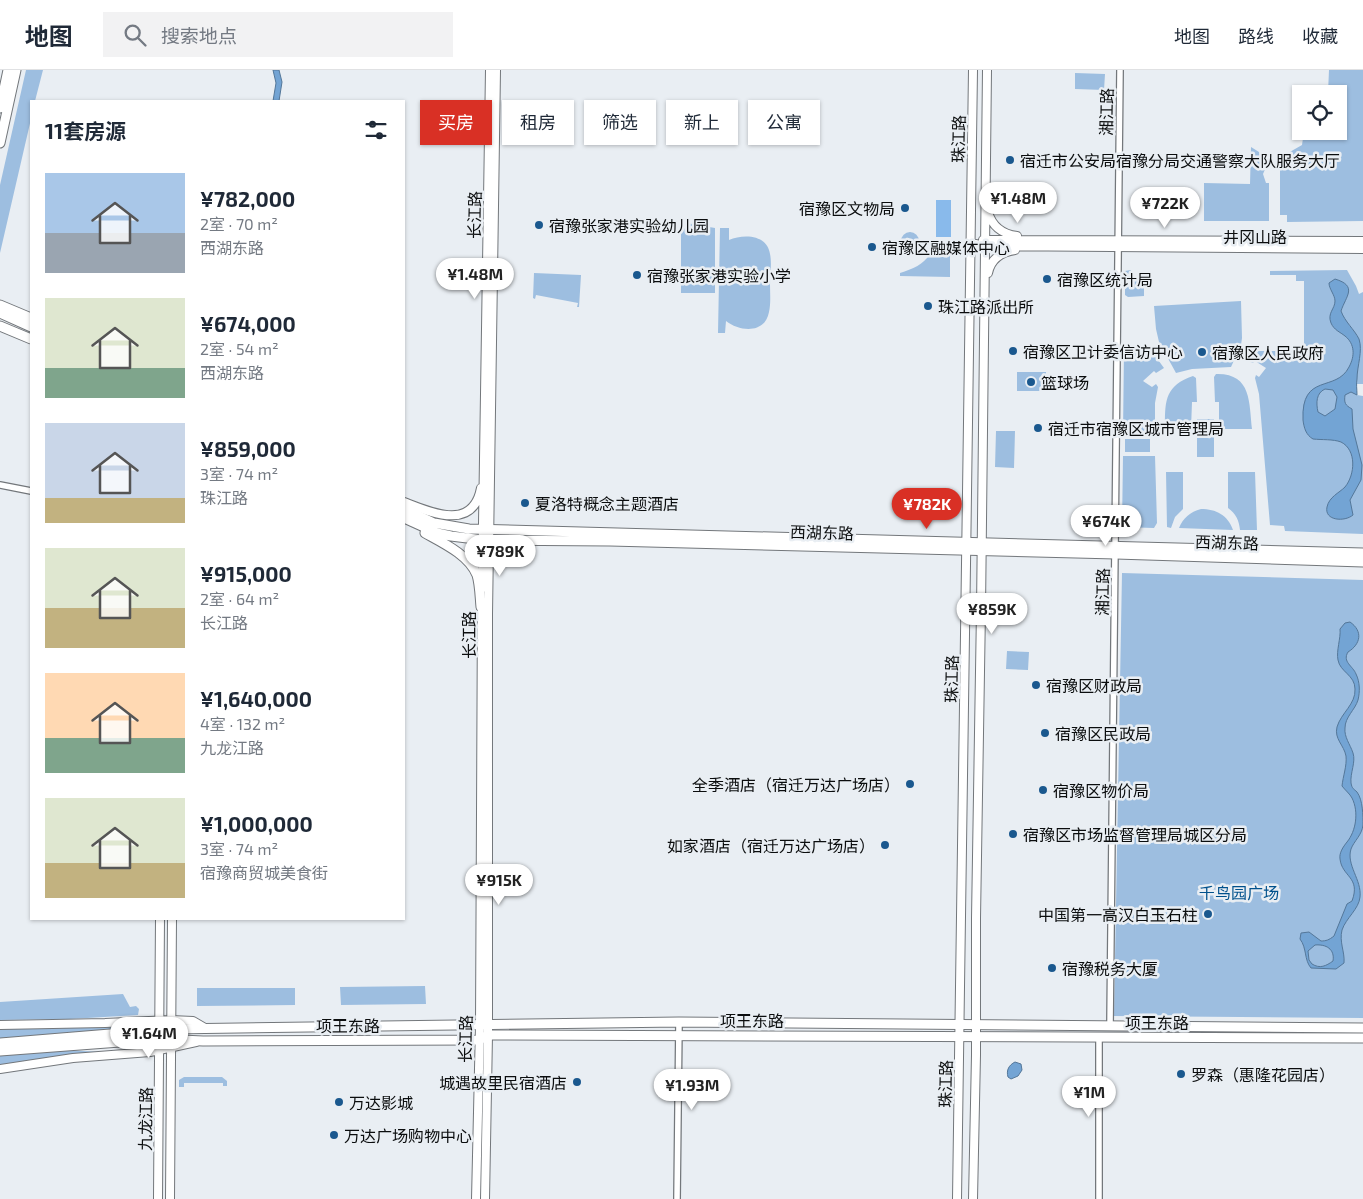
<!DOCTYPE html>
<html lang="zh">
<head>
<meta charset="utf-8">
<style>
  body { margin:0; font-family:"Exo 2","Noto Sans SC",sans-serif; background:#f2f2f3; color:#1f2937; height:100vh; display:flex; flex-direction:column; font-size:19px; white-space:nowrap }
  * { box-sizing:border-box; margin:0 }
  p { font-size:16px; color:#747a83 }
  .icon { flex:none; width:28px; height:28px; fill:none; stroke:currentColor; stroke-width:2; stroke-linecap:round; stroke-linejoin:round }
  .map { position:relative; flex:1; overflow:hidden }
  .details { position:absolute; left:30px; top:30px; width:375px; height:820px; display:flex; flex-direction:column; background:#fff; border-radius:0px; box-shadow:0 1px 4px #0004 }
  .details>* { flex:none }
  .guide { position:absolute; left:420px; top:30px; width:475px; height:45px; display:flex; gap:10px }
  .fabs { position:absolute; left:1292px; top:15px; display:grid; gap:10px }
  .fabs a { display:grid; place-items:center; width:55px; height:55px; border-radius:0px; background:#fff; box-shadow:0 1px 4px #0004; font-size:25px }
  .price { position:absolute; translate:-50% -42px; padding:0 11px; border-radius:18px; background:#fff; color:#222; font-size:16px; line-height:32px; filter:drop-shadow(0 1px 2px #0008) }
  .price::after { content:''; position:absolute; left:50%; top:30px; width:15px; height:11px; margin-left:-8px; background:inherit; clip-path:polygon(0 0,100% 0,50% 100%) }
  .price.on { background:#d93025; color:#fff }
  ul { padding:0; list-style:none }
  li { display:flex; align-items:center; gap:15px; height:125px; padding:0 15px }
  li span { display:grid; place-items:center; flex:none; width:140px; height:100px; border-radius:0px; color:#555 }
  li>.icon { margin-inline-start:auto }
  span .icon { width:60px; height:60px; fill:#fffc; stroke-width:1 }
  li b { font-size:21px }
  h2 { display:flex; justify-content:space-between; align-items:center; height:60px; padding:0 15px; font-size:21px }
  .chip { padding:0 18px; border-radius:0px; background:#fff; box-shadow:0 1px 4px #0004; font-size:18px; line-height:45px }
  .chip.on { background:#d93025; color:#fff }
  header { display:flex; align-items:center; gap:30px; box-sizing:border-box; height:70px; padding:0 25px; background:#fff; border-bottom:1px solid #e0e1e3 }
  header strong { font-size:24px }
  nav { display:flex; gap:28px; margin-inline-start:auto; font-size:18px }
  .search { width:350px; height:45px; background:#f2f2f3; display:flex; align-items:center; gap:12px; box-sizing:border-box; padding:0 18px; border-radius:0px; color:#747a83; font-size:19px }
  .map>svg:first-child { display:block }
</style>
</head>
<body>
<header>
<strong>地图</strong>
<div class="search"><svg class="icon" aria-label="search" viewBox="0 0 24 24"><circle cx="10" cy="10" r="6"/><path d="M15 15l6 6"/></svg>搜索地点</div>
<nav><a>地图</a><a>路线</a><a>收藏</a></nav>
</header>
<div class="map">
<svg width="1363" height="1129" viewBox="0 0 1363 1129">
  <rect width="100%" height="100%" fill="#e9eef3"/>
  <path fill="#9dbee0" d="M26 0H43L35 31H31V49L0 183V115Z
    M1329 0H1363V151L1287 152V145H1280V98L1286 90 1288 83 1302 75 1304 61H1339V24H1305L1328 23Z
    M1075 3 1105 4 1104 20 1075 19Z
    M1251 77 1259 82 1260 88 1266 97 1263 104 1266 113H1269V151H1204V113L1250 114Z
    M681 152 715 158V223H681Z
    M720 158H729V170C743 164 767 164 770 184 772 193 770 205 770 215 770 223 771 233 769 242 765 264 740 262 726 251L725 263H718Z
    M901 171a9 9 0 1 1 18 0a9 9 0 1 1-18 0Z
    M933 174 950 175V207L900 206V203C916 198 930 192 933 174Z
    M1131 200V208H1144V226L1128 227 1125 225V201Z
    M1347 200 1356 216 1359 224 1363 222V314H1357V325L1363 326V464L1285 461 1284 456 1270 455 1259 324 1255 308 1256 305 1259 307 1266 298 1255 291 1253 293 1245 290 1250 281H1292V276H1297V279L1304 278V211H1296V205H1270V201Z
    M534 203 581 205 579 237H577L578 233 536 225 535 229 533 228Z
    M1241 231 1242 268 1241 275 1231 297 1192 299 1176 303 1159 272 1156 259 1154 236Z
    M1124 279H1150L1164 298 1156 303 1154 301 1143 311 1152 317 1156 314 1158 317 1155 333V364H1123Z
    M1017 302H1046V321H1017Z
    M1216 304C1252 303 1249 333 1252 359H1219V332H1215L1214 307Z
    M1193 306 1196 308 1197 332H1192L1191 359H1165C1165 332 1164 316 1193 306Z
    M1197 349H1214V387H1197Z
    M996 361H1015L1014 398 995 397Z
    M1125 369H1150V382H1125Z
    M1123 386H1155L1157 453 1154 458 1122 457Z
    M1166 402H1183V439L1175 447 1171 458 1167 457Z
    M1228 402H1255L1257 460H1240C1239 450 1236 444 1228 438Z
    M1201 439C1216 439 1228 445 1233 460L1179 458C1183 448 1190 442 1201 439Z
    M1122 503 1363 510V948L1114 946Z
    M1007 581 1029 582 1028 600 1006 599Z
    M425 916 426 934 341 935 340 917Z
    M197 918H295V935L197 936Z
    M123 924 130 937 136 936 139 939 138 945 70 949 0 950V932Z
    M136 954H139V957L0 969V959H47Z
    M65 980 103 982 0 995V985Z
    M184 1007H222L227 1011V1016H223V1013H184V1017H179V1010Z"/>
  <path fill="#89baeb" d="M936 130H951V167H936Z"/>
  <path fill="#73a4d4" stroke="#547799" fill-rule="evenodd" d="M273 0H279L282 12 279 31H273L276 13Z
    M1335 209C1358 216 1346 226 1341 241 1345 252 1354 259 1359 269 1363 281 1357 296 1357 309 1356 314 1357 319 1357 325L1351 322 1345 325C1344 333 1345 335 1352 339L1353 359 1362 395 1361 410 1350 430 1353 445C1345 452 1324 451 1327 437 1329 427 1339 423 1345 417 1355 405 1357 380 1341 372 1333 369 1322 370 1313 369 1306 365 1304 358 1303 350 1301 302 1336 323 1349 297 1355 286 1355 274 1345 266 1340 262 1334 260 1331 253 1327 243 1335 239 1335 231 1335 225 1329 219 1329 213ZM1325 319 1333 320 1337 327 1335 339 1325 346 1318 342C1316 333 1316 323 1325 319Z
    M1350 552C1363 561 1361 574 1348 582 1342 592 1353 596 1356 604 1360 612 1360 622 1358 630 1355 640 1345 647 1345 658 1344 667 1350 674 1353 683 1356 692 1350 703 1351 713 1352 719 1354 719 1357 722 1363 730 1363 746 1363 755 1362 765 1354 771 1351 779 1346 795 1362 810 1360 827 1359 839 1346 848 1342 860 1339 872 1345 882 1344 893L1336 899 1311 898C1304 890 1307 878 1300 869L1301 863 1309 862 1321 871C1326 871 1329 870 1334 866L1347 834 1352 831C1361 807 1342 807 1340 789 1339 783 1343 777 1347 772 1356 761 1359 742 1352 728 1350 724 1345 720 1342 716 1343 706 1347 696 1346 686 1344 675 1334 669 1337 657 1341 643 1356 634 1355 619 1355 605 1340 602 1338 590 1336 581 1341 568 1340 559L1345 553ZM1315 875C1326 874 1335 879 1333 891 1326 896 1320 899 1312 894L1309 890 1308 881Z
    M1015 992 1021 994 1022 1000 1018 1006 1011 1009 1008 1007C1006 1000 1009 995 1015 992Z"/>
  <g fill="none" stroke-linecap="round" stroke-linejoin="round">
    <defs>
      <path id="minor" d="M0 415 31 421
        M1110 955 1120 0
        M677 1129 679 952
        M1099 1129V968"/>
      <path id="tertiary" d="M988 142C992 156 1002 164 1017 166
        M983 170 1363 171
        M970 173 986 176 1363 179
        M988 203C991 188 1002 182 1015 180
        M404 432C430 442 473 462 481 418
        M482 518 490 0
        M0 955 105 953 171 950 193 951 205 958
        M0 999 73 988 150 982 196 972
        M158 1129 160 849
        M170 1129 172 849
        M476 1129 480 955 482 532
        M485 1129 488 965V544L496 0
        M957 1129 973 0
        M973 1129 976 985V848L981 540 987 0"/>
      <path id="secondary" d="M0 38 8 0
        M0 73 16 0
        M0 235 31 248
        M0 243 31 257
        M0 256 31 269
        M404 439 434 453 469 459 1363 483
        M404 448 437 463 451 466 483 470 610 471 1116 484 1363 492
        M425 463C443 473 469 485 477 505 480 515 480 527 481 537"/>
      <path id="primary" d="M0 973 171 959 679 952 1363 958
        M0 981 160 969 203 971 479 970 488 965C779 965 1071 968 1363 968"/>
    </defs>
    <use href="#minor" stroke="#73777b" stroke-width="8"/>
    <use href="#tertiary" stroke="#73777b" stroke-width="10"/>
    <use href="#secondary" stroke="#73777b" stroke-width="11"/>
    <use href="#primary" stroke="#73777b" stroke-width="11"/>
    <use href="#minor" stroke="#fff" stroke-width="5.5"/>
    <use href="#tertiary" stroke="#fff" stroke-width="8"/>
    <use href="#secondary" stroke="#fff" stroke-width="9"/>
    <use href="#primary" stroke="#fff" stroke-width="9"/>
  </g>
  <g fill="#1a588e" stroke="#e9eef3" stroke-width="2">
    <circle cx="1010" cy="90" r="5"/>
    <circle cx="905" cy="138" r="5"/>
    <circle cx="539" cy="155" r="5"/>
    <circle cx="872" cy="177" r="5"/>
    <circle cx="637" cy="205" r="5"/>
    <circle cx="1047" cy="209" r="5"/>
    <circle cx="928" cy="236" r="5"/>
    <circle cx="1013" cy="281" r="5"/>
    <circle cx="1202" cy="282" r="5"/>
    <circle cx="1031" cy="312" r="5"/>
    <circle cx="1038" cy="358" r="5"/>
    <circle cx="525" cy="433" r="5"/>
    <circle cx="1036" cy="615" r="5"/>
    <circle cx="1045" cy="663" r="5"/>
    <circle cx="910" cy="714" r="5"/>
    <circle cx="1043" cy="720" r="5"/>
    <circle cx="1013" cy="764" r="5"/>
    <circle cx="885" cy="775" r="5"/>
    <circle cx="1208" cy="844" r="5"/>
    <circle cx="1052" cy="898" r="5"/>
    <circle cx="1181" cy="1004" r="5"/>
    <circle cx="577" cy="1012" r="5"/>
    <circle cx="339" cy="1032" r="5"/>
    <circle cx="334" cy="1065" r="5"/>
  </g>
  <g text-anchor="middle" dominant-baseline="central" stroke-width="5" stroke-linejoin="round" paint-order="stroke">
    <g font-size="16" fill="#0b0d0e" stroke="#e9eef3">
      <text transform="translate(1106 42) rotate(-89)">湘江路</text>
      <text transform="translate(958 69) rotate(-89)">珠江路</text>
      <text transform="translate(474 145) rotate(-89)">长江路</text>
      <text x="1255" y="166">井冈山路</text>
      <text transform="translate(822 462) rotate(2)">西湖东路</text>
      <text transform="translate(1227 472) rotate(2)">西湖东路</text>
      <text transform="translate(1102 522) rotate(-89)">湘江路</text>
      <text transform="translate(468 565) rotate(-90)">长江路</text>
      <text transform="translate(951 609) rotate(-89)">珠江路</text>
      <text x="752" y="950">项王东路</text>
      <text x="1157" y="952">项王东路</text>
      <text x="348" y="955">项王东路</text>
      <text transform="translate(465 969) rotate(-89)">长江路</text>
      <text transform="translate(945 1014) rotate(-89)">珠江路</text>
      <text transform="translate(145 1049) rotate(-89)">九龙江路</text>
    </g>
    <g font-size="16" fill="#0b0d0e" stroke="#e9eef3" text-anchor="start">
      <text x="1020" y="90">宿迁市公安局宿豫分局交通警察大队服务大厅</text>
      <text x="895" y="138" text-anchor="end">宿豫区文物局</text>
      <text x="549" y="155">宿豫张家港实验幼儿园</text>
      <text x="882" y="177">宿豫区融媒体中心</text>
      <text x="647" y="205">宿豫张家港实验小学</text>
      <text x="1057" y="209">宿豫区统计局</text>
      <text x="938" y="236">珠江路派出所</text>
      <text x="1023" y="281">宿豫区卫计委信访中心</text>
      <text x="1212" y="282">宿豫区人民政府</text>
      <text x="1041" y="312">篮球场</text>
      <text x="1048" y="358">宿迁市宿豫区城市管理局</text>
      <text x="535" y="433">夏洛特概念主题酒店</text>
      <text x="1046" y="615">宿豫区财政局</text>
      <text x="1055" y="663">宿豫区民政局</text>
      <text x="900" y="714" text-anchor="end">全季酒店（宿迁万达广场店）</text>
      <text x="1053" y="720">宿豫区物价局</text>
      <text x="1023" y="764">宿豫区市场监督管理局城区分局</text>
      <text x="875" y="775" text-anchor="end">如家酒店（宿迁万达广场店）</text>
      <text x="1198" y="844" text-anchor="end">中国第一高汉白玉石柱</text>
      <text x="1062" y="898">宿豫税务大厦</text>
      <text x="1191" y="1004">罗森（惠隆花园店）</text>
      <text x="567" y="1012" text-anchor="end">城遇故里民宿酒店</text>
      <text x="349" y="1032">万达影城</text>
      <text x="344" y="1065">万达广场购物中心</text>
    </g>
    <g font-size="16" fill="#00518c" stroke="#e9eef3">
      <text x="1239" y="822">千鸟园广场</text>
    </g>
  </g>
</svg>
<div class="fabs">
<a><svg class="icon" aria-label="locate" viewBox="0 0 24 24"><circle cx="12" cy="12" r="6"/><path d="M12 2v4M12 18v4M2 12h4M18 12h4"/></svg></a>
</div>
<b class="price" style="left:1018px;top:154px">¥1.48M</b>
<b class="price" style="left:1165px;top:159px">¥722K</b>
<b class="price" style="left:475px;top:230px">¥1.48M</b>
<b class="price on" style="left:927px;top:460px">¥782K</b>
<b class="price" style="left:1106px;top:477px">¥674K</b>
<b class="price" style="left:500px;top:507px">¥789K</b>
<b class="price" style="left:992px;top:565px">¥859K</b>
<b class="price" style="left:499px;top:836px">¥915K</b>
<b class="price" style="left:149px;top:989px">¥1.64M</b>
<b class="price" style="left:692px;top:1041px">¥1.93M</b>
<b class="price" style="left:1089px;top:1048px">¥1M</b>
<div class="guide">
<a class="chip on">买房</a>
<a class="chip">租房</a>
<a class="chip">筛选</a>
<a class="chip">新上</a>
<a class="chip">公寓</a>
</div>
<section class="details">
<h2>11套房源<svg class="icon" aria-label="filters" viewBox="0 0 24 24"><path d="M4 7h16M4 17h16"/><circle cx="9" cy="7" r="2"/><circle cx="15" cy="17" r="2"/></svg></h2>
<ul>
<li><span style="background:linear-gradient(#a9c7e8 60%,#9aa5b1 0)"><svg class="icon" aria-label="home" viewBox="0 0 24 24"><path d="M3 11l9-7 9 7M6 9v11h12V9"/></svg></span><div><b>¥782,000</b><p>2室 · 70 m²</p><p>西湖东路</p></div></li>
<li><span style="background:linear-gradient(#dfe7d0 70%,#7fa58c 0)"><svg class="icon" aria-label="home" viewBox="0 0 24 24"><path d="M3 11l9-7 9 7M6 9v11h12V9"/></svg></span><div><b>¥674,000</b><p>2室 · 54 m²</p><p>西湖东路</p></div></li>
<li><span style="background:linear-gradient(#c9d6e8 75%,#c2b280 0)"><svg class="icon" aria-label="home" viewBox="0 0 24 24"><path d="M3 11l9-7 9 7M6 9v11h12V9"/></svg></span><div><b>¥859,000</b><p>3室 · 74 m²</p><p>珠江路</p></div></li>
<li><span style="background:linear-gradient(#dfe7d0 60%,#c2b280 0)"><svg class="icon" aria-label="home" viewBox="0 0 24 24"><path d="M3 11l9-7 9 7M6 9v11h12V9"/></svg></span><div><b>¥915,000</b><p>2室 · 64 m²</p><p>长江路</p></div></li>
<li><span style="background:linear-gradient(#ffd9b3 65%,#7fa58c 0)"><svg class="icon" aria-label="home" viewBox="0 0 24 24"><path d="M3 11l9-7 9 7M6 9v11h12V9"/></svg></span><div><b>¥1,640,000</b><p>4室 · 132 m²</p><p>九龙江路</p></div></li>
<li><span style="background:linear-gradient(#dfe7d0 65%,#c2b280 0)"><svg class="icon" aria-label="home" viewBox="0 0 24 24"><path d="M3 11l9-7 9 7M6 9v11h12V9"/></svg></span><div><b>¥1,000,000</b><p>3室 · 74 m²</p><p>宿豫商贸城美食街</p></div></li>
</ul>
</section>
</div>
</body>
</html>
